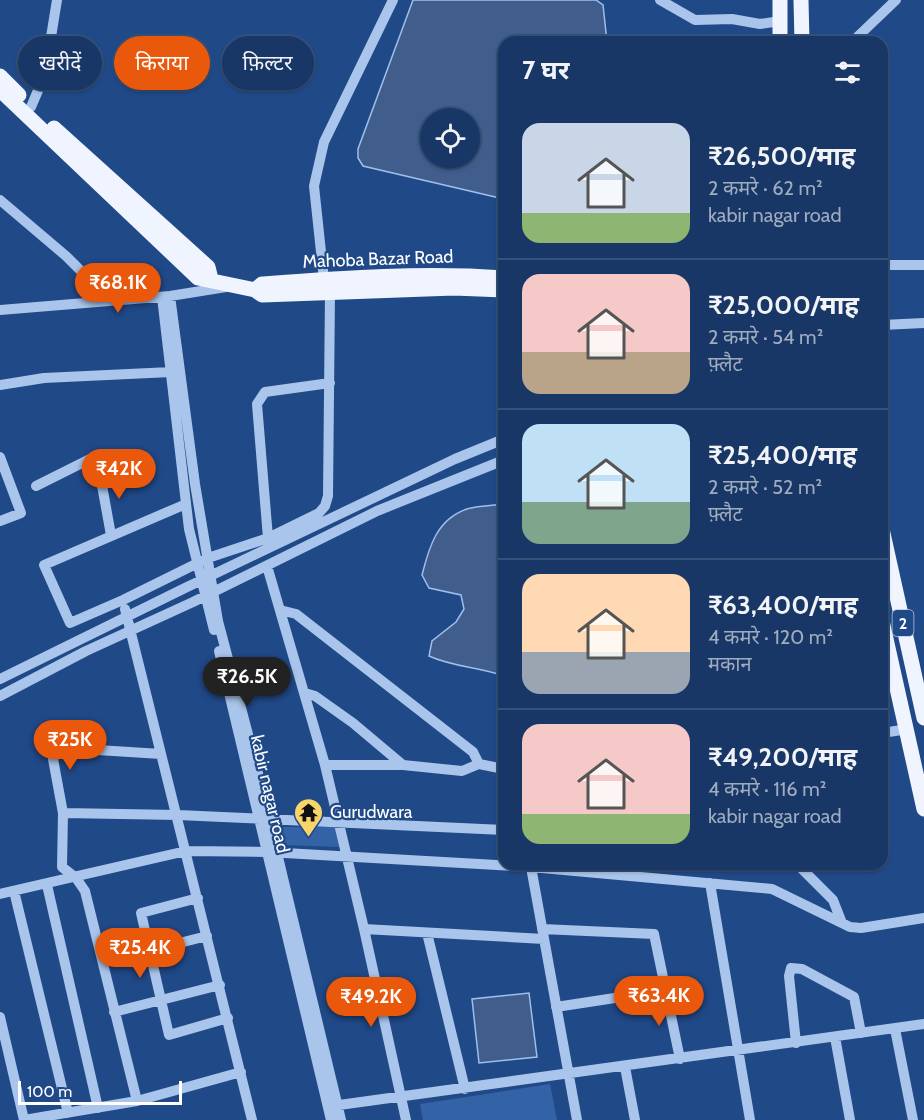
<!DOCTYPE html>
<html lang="hi">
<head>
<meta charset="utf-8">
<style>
  body { margin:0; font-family:Cabin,"Noto Sans Devanagari",sans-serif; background:#25426f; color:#f1f3f6; height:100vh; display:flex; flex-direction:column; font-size:22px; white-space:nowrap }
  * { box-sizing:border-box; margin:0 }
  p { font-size:20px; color:#9facbf }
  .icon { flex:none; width:33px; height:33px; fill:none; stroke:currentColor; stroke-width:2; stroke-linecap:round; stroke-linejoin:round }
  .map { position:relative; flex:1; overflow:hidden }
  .details { position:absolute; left:498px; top:36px; width:390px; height:834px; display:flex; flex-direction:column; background:#183766; border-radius:18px; box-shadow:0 2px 4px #0004,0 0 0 2px #36517a }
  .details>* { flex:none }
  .guide { position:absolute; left:18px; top:36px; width:390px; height:54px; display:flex; gap:12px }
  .tools { position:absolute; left:420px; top:108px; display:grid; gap:12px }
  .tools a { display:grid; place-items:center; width:60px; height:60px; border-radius:50%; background:#183766; box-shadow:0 2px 4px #0004,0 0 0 2px #36517a; font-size:30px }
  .scale { position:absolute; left:18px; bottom:15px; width:164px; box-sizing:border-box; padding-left:6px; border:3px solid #fff; border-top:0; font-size:16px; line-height:21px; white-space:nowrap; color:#fff; -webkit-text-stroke:4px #204988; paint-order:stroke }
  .price { position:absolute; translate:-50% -51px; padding:0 14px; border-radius:21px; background:#ea580c; color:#fff; font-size:20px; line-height:39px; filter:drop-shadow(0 2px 3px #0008) }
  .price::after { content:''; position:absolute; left:50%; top:36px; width:18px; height:14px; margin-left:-9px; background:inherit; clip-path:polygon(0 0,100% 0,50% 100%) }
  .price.on { background:#222; color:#fff }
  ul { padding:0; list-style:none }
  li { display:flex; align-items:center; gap:18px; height:150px; padding:0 24px }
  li+li { border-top:2px solid #36517a }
  li span { display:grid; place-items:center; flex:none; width:168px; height:120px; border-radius:18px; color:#555 }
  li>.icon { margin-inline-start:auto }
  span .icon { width:72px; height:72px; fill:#fffc; stroke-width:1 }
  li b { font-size:26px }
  h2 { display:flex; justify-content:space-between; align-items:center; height:72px; padding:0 24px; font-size:26px }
  .pill { padding:0 21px; border-radius:27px; background:#183766; box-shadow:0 2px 4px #0004,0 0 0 2px #36517a; font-size:21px; line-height:54px }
  .pill.on { background:#ea580c; color:#fff }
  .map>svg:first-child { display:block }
</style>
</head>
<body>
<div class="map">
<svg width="924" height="1120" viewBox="0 0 924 1120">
  <rect width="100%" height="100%" fill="#204988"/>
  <path fill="#3362a6" d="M277 827H335L339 847 283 845Z
    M550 1084 557 1120H423L420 1104Z"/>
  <path fill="#405d8b" stroke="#9ebfec" stroke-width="1.5" fill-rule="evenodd" d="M413 0H596L603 5 607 42H504V199L363 166 358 158V149ZM430 118H470V158H430Z
    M504 504V676C479 667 453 667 429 656L432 641 456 622 464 609 461 595 429 588 422 575C429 547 437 519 467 509 478 505 492 506 504 504Z
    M529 993 537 1057 479 1063 472 999Z"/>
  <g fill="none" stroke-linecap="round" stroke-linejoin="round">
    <path stroke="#aac5eb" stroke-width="10" d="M660 0 695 20 732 19 760 24 780 21
      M852 42 896 0
      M31 107 45 74 57 0
      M0 200 66 256 111 301
      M882 265H924
      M170 296 195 484 218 621 254 757 341 1120
      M162 297 189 529 214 630
      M0 310 170 296 226 287
      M882 325 924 323
      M0 385 44 378 171 372
      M0 457 21 513 0 521
      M36 486 90 459 99 469 111 535
      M186 504 44 565 70 623 123 600 208 558 268 538 257 404 265 392 330 383
      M268 538 319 513 325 506 328 496 330 292 324 280 314 186 324 142 393 0
      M267 566 325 765 364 929 544 939
      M125 609 252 1120
      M280 610 296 614 473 752 479 764
      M219 651 331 1120
      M0 679 185 588 455 459 504 439
      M305 693 315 696 353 723 403 765 462 771 479 764 504 769
      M0 696 86 651 193 602 377 511 504 460
      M882 733 908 729
      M325 765H403
      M63 813 178 815 504 830
      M797 864 833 900 842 923
      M531 867 772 889 850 927 861 928 924 918
      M710 883 750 1120
      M47 885 98 1108
      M14 891 68 1113
      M0 894 186 851 267 852 531 867 577 1120
      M198 898 141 913 169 1035 228 1018
      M364 929 406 1120
      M542 929 654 934 680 1059
      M427 933 465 1089
      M148 951 207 936
      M556 1007 667 990
      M114 1012 220 985
      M0 1017 24 1120
      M895 1029 913 1120
      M835 1037 850 1120
      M796 1043 789 976 791 968 802 969 854 997 861 1033
      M625 1067 635 1120
      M137 1101 85 891 76 878 62 867 63 813 53 759 59 749 66 748 161 754
      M332 1106 924 1024
      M24 1120 137 1101 241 1072"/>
    <path stroke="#eff4fe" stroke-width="15" d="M780 0V42
      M801 0 802 42
      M0 76 19 95
      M0 90 198 278 255 290 262 295 454 288 504 290
      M54 128 208 267 211 279
      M255 290 262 284C343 278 423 272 504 278
      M882 529 924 718
      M882 621 924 809"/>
  </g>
  <defs>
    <symbol id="temple-pin" viewBox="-11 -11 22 30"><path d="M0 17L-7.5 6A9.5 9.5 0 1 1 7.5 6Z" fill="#f8d56b" stroke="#204988"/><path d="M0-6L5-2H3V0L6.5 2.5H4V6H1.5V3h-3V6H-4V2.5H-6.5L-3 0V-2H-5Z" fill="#111"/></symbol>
  </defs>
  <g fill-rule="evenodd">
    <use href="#temple-pin" x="292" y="796" width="33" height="45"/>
  </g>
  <g text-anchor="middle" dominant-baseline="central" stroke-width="4.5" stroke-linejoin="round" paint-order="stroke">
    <rect fill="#204988" stroke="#bcc8db" stroke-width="1.5" x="892.5" y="610" width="21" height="26" rx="4.5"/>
    <g font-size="16" font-weight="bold" fill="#fff">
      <text x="903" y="623">2</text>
    </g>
    <g font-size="18" fill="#fff" stroke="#204988">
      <text transform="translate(378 259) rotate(-2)">Mahoba Bazar Road</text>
      <text transform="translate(270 794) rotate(77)">kabir nagar road</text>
    </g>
    <g font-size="18" fill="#fff" stroke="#204988" text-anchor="start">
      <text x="330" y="812">Gurudwara</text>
    </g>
  </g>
</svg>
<div class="tools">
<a><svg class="icon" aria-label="locate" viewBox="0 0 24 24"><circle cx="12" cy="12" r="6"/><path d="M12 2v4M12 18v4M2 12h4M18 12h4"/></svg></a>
</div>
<div class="scale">100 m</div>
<b class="price" style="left:118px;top:314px">₹68.1K</b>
<b class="price" style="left:119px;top:500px">₹42K</b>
<b class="price on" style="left:247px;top:708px">₹26.5K</b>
<b class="price" style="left:70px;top:771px">₹25K</b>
<b class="price" style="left:140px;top:979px">₹25.4K</b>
<b class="price" style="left:659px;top:1027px">₹63.4K</b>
<b class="price" style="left:371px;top:1028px">₹49.2K</b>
<div class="guide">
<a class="pill">खरीदें</a>
<a class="pill on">किराया</a>
<a class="pill">फ़िल्टर</a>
</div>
<section class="details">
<h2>7 घर<svg class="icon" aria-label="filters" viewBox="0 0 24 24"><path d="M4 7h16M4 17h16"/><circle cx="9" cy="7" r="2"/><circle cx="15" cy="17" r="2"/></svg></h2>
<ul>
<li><span style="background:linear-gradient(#c9d6e8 75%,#8fb573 0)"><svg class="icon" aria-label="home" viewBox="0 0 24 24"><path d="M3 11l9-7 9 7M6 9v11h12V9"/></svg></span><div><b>₹26,500/माह</b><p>2 कमरे · 62 m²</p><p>kabir nagar road</p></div></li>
<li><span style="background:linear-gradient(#f6c9c9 65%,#b9a48a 0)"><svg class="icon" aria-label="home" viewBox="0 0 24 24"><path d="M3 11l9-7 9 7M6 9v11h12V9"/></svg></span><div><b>₹25,000/माह</b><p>2 कमरे · 54 m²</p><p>फ़्लैट</p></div></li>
<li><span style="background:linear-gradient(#bfe0f5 65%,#7fa58c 0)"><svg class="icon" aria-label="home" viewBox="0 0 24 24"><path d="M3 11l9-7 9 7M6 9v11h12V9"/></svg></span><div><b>₹25,400/माह</b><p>2 कमरे · 52 m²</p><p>फ़्लैट</p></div></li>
<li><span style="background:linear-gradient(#ffd9b3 65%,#9aa5b1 0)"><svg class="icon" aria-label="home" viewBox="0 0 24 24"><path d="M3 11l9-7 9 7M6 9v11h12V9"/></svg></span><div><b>₹63,400/माह</b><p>4 कमरे · 120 m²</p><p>मकान</p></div></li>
<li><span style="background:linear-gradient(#f6c9c9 75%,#8fb573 0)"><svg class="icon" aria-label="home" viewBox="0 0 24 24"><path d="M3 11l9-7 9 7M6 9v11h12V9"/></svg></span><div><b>₹49,200/माह</b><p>4 कमरे · 116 m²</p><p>kabir nagar road</p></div></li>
</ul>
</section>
</div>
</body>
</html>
